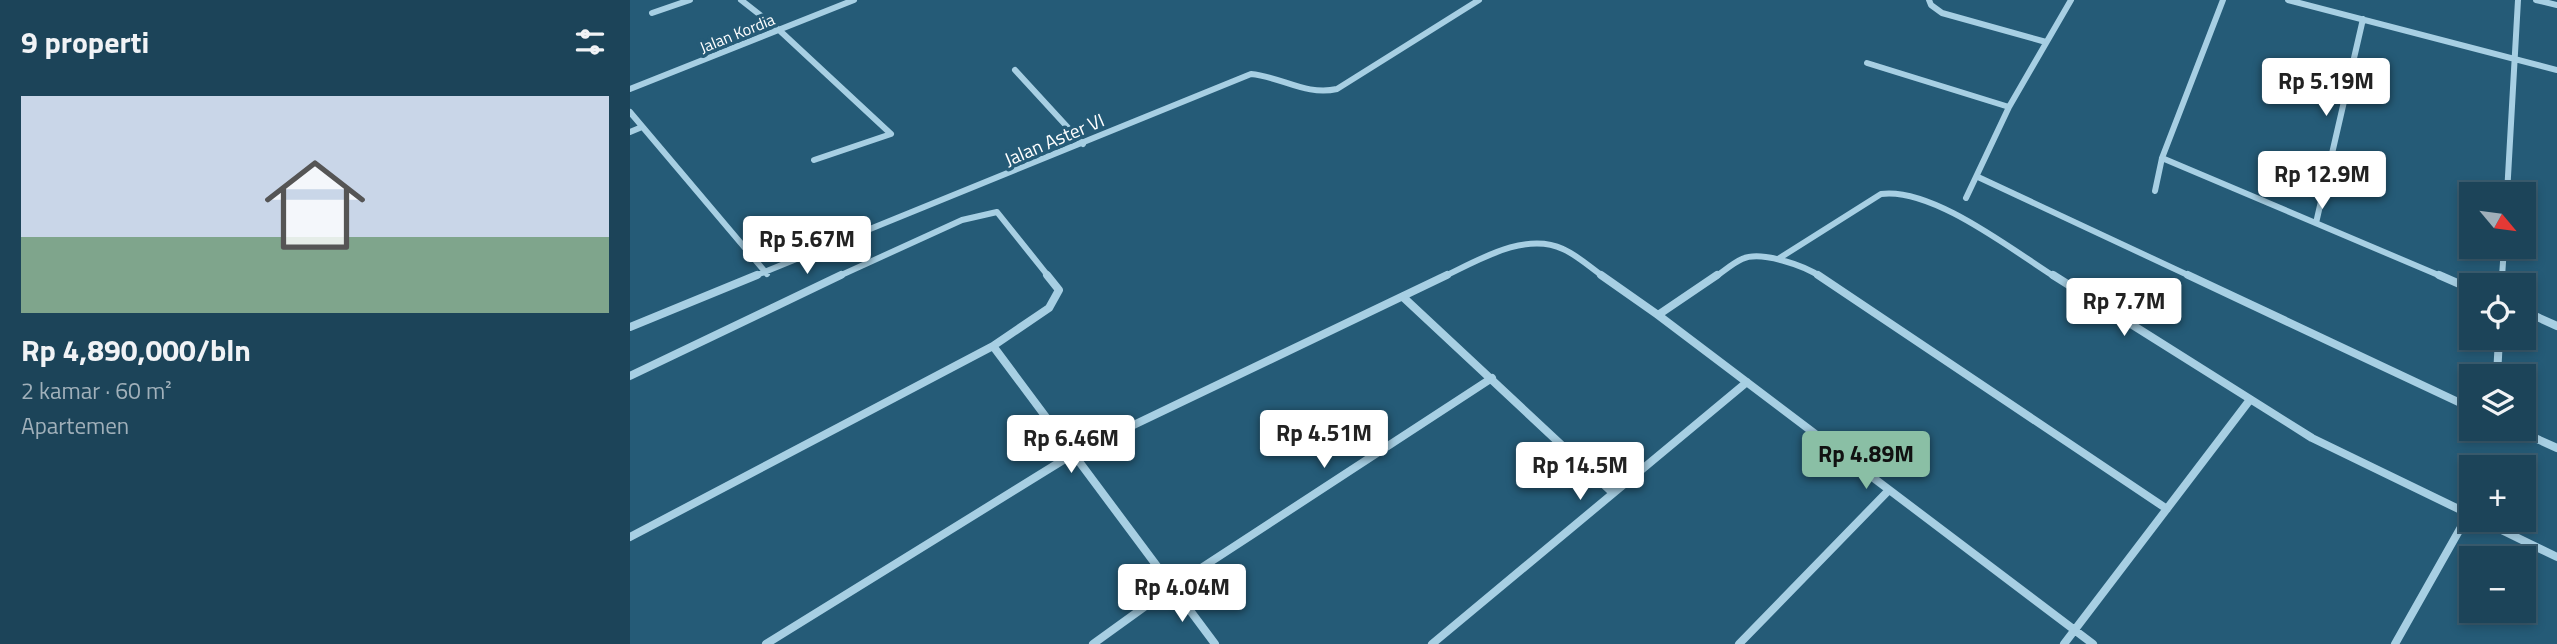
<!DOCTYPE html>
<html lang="id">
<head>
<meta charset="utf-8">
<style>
  body { margin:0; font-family:"Titillium Web",sans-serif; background:#294e62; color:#f1f3f6; height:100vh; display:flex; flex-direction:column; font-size:26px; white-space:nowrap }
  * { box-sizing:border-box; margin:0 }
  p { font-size:23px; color:#a0b0ba }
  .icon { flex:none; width:38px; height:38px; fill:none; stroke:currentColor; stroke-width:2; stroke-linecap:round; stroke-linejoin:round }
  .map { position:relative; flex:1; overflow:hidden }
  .drawer { display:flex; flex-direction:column; background:#1c4459; width:630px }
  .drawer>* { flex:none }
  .needle { width:46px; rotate:119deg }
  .controls { position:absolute; left:1829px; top:182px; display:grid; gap:14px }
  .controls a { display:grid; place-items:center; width:77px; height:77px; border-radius:0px; background:#1c4459; box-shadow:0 4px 10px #0003,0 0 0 2px #3a5c6f; font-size:35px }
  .price { position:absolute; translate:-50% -60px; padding:0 16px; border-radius:7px; background:#fff; color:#222; font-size:23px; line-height:46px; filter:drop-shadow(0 2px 4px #0008) }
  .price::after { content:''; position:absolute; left:50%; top:42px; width:21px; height:16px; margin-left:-10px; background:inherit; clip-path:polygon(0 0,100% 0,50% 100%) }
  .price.on { background:#8abfa5; color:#111 }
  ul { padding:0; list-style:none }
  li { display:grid; align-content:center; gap:14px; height:371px; padding:0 21px }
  li span { display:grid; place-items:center; height:217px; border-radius:0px; color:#555 }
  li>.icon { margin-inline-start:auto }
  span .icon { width:126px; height:126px; fill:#fffc; stroke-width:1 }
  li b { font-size:30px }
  h2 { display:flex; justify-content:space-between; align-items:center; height:84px; padding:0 21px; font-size:30px }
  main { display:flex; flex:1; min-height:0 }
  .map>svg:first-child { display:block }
</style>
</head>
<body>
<main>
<section class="drawer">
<h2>9 properti<svg class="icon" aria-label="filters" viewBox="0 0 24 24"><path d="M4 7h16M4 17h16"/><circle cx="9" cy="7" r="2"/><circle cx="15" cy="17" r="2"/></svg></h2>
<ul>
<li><span style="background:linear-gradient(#c9d6e8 65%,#7fa58c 0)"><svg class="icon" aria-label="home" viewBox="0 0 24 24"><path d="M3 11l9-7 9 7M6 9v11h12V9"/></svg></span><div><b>Rp 4,890,000/bln</b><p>2 kamar · 60 m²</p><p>Apartemen</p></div></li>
</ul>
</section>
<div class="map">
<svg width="1927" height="644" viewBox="0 0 1927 644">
  <rect width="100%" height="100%" fill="#255b77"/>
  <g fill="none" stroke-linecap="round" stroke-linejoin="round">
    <path stroke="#a7cfe3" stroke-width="6" d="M111 0 148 29 261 134 184 160
      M1299 0 1301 5 1312 13 1416 42
      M1658 0 1927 70
      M1906 0 1927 5
      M22 13 60 0
      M1237 63 1379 107
      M385 70 453 144
      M0 89 224 0
      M0 112 137 274
      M0 132 12 127
      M1532 158 1813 277
      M1348 177 1562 277
      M1525 191 1532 158 1593 0
      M1877 194 1888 0
      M1336 198 1379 107 1441 0
      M1686 223 1733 19
      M1148 259 1251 194C1302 187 1382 250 1425 277
      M122 277 621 74C652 77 676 96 707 89L849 0
      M207 277 332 220 367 212 419 277
      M813 277C847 261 895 231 933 249 947 255 961 268 974 277
      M1085 277C1094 271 1103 263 1112 259 1131 250 1175 266 1191 277
      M1872 277 1874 247"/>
    <path stroke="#a7cfe3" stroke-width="8" d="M971 275 1028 315 1463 644
      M1188 275 1537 509
      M1423 275 1682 438 1841 515
      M1558 275 1841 408
      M1809 275 1841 289
      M1872 285 1873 275
      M773 297 983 493
      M1894 311 1927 326
      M1028 315 1087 275
      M0 327 127 275
      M363 346 585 644
      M0 376 211 275
      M1867 376 1869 338
      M1885 429 1927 448
      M1851 520 1927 557
      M0 537 363 346 419 308 429 290 417 275
      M136 644 443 454 817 275
      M463 644 542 587 862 378
      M802 644 1117 382
      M1109 644 1259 490
      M1434 644 1619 401
      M1765 644 1839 513"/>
  </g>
  <g text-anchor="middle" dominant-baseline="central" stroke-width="7" stroke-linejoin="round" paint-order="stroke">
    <g font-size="16" fill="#fff" stroke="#255b77">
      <text transform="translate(107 33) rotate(-22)">Jalan Kordia</text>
    </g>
    <g font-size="19" fill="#fff" stroke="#255b77">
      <text transform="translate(424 139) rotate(-23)">Jalan Aster VI</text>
    </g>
  </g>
</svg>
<div class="controls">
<a><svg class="needle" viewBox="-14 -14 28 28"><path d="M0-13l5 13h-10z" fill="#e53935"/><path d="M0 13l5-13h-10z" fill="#a0b0ba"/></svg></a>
<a><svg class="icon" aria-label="locate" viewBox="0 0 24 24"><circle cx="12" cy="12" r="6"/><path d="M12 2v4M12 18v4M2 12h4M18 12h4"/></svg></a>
<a><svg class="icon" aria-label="layers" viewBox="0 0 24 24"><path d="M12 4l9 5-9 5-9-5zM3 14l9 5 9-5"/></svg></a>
<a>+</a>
<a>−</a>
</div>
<b class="price" style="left:1696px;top:118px">Rp 5.19M</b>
<b class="price" style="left:1692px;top:211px">Rp 12.9M</b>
<b class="price" style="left:177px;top:276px">Rp 5.67M</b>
<b class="price" style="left:1494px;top:338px">Rp 7.7M</b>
<b class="price" style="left:694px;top:470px">Rp 4.51M</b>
<b class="price" style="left:441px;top:475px">Rp 6.46M</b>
<b class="price on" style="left:1236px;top:491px">Rp 4.89M</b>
<b class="price" style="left:950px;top:502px">Rp 14.5M</b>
<b class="price" style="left:552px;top:624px">Rp 4.04M</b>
</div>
</main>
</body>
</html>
